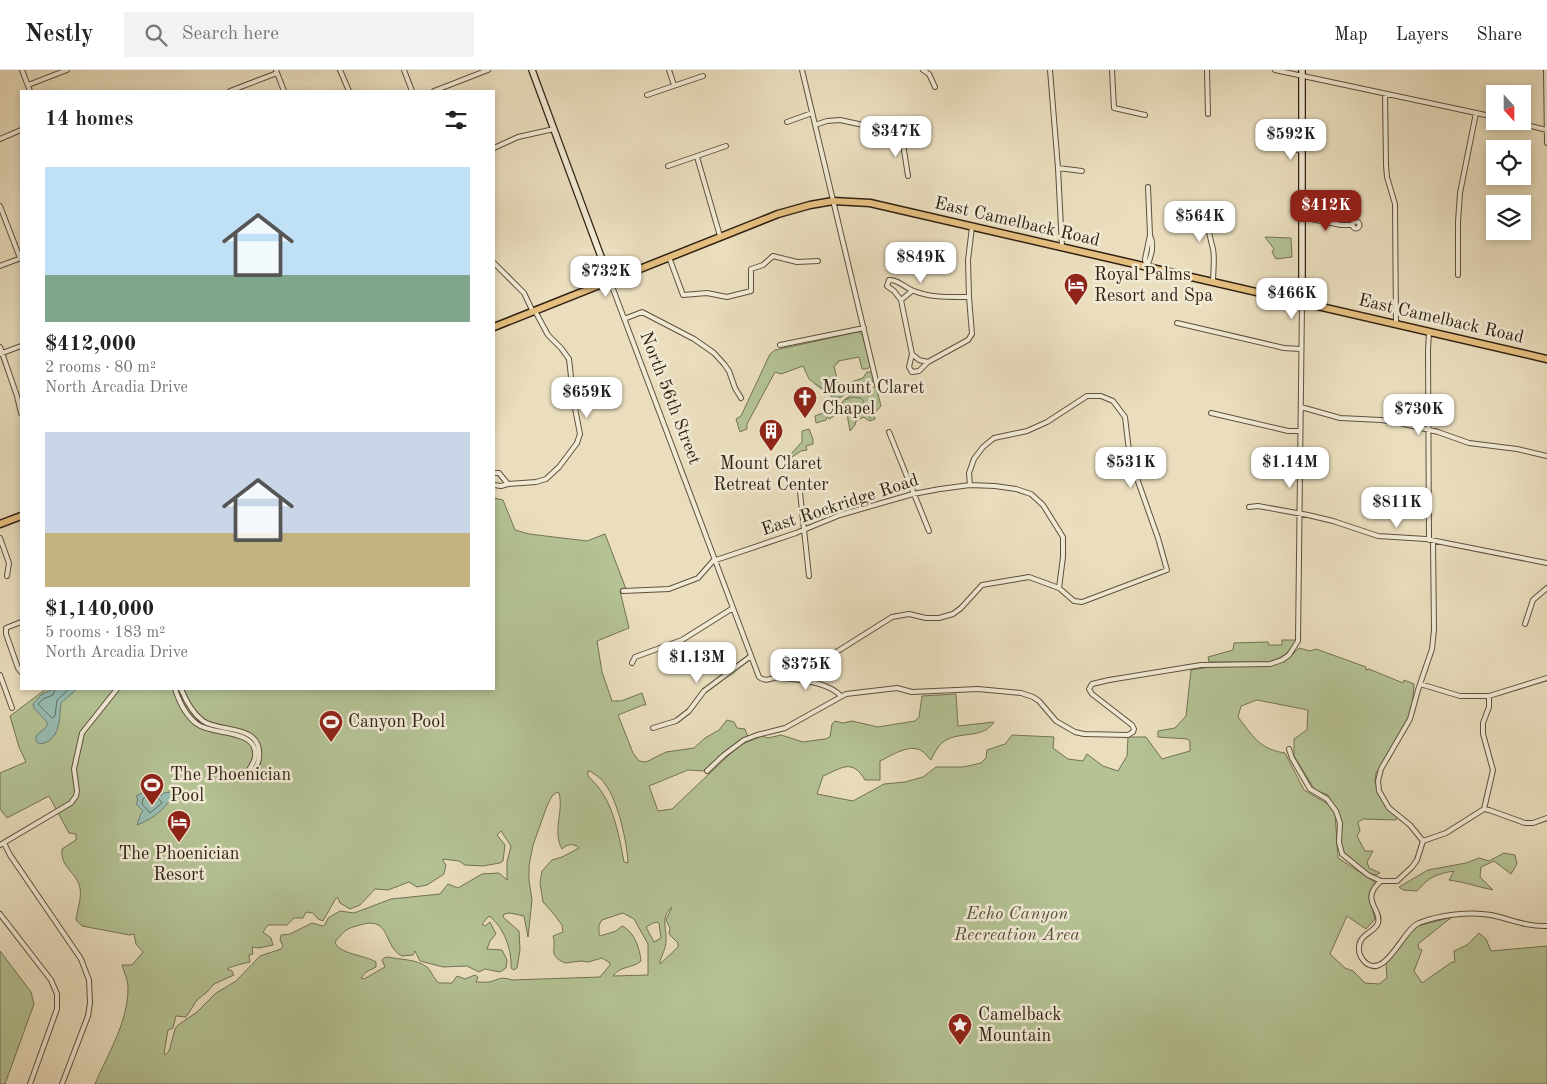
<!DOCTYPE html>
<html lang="en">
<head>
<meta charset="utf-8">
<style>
  body { margin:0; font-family:"Old Standard TT",serif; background:#f2f2f2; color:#222; height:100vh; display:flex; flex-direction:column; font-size:19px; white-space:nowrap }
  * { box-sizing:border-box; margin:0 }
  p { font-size:16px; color:#767676 }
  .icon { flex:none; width:28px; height:28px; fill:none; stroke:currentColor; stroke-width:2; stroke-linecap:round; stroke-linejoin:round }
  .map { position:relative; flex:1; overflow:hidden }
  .details { position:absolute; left:20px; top:20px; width:475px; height:600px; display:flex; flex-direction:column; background:#fff; border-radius:0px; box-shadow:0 2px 8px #0003 }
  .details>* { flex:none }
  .needle { width:32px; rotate:159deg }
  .fabs { position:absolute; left:1486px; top:15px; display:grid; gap:10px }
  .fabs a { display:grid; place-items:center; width:45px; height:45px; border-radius:0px; background:#fff; box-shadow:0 2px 8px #0003; font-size:25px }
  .price { position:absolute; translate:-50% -42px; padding:0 11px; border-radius:10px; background:#fff; color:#222; font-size:16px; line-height:32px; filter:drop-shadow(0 1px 2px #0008) }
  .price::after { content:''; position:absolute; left:50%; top:30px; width:15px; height:11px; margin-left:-8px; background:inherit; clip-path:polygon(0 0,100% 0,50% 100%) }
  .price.active { background:#8f2418; color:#fff }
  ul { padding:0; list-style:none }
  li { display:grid; align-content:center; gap:10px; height:265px; padding:0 25px }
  li span { display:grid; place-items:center; height:155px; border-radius:0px; color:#555 }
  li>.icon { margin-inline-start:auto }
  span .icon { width:90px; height:90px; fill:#fffc; stroke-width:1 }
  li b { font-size:21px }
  h2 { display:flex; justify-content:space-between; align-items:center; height:60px; padding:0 25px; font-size:21px }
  header { display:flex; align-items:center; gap:30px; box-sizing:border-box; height:70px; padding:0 25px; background:#fff; border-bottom:1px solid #e0e0e0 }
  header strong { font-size:24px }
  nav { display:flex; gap:28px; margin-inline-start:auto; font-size:18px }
  .search { width:350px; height:45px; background:#f2f2f2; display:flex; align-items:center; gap:12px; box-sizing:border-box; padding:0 18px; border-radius:0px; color:#767676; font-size:19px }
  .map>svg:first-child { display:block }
</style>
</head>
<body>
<header>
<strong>Nestly</strong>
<div class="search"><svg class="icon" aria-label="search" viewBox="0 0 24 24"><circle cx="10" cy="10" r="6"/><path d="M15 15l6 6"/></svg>Search here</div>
<nav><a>Map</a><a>Layers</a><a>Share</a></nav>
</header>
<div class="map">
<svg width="1547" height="1014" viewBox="0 0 1547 1014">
  <rect width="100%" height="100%" fill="#eadebe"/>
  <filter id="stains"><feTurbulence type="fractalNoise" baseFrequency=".004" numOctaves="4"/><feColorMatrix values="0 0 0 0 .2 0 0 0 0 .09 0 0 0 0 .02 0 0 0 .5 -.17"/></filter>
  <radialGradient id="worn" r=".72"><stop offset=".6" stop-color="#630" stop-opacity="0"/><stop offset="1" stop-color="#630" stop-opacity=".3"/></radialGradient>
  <path fill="#b4c294" stroke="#727254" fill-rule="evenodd" d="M1265 167 1291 168 1292 187 1276 189 1272 182 1274 179Z
    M858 262 862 264 871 296 867 299H862L859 287 838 291V293L834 296 840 321 844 325 836 330 809 309 803 296 781 304 775 302 747 354V359L740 362 736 349 741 346 770 284 775 280Z
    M867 302H872L874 308 871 315 848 322 844 317 845 314 863 308Z
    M876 316 881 336 874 344 875 349 870 351 866 349 864 347 856 351 855 355 850 361 847 344 843 337 842 332C852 321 865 324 876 316Z
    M831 340 838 342V344L829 349 827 347 826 350 816 353 815 346Z
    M809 359 813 369V374L806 376 807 380 801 381 792 387 790 385 802 372V361Z
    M494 428 503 430 515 460 529 464 587 471 605 464 626 519 620 521 629 558 597 571 602 602 612 631H621L642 623 646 635H643L618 645 633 683 639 691 646 692 666 682 694 678 705 668 719 660 727 650 734 652 737 658 745 659 748 667 726 681 705 701 688 700 649 716 658 741 672 739 729 685 742 674 762 666 768 668 781 665 803 672 825 669 830 667 832 654 835 651 843 653 852 651 878 657 915 651 919 647 922 626 956 624 958 656 994 652C984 668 963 662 948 669 939 673 935 682 931 690 928 687 925 683 922 681 909 673 891 686 880 691V710H865C852 688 842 698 823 706L817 724 853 731 884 714 905 712 923 707 936 697H963L981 693 986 688 987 680 1005 674 1012 665 1054 667 1053 678 1068 689 1083 691 1087 684 1103 696 1118 701 1127 686 1128 667H1146L1162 689 1190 681V672L1188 669 1158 667V661L1175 658 1186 646 1191 600 1210 597 1274 595 1290 587 1299 578 1310 581 1316 579 1366 597V600L1369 599 1403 613 1404 610 1414 614 1412 640 1389 685 1376 703 1375 712 1385 736 1397 748 1396 750 1363 749 1358 752 1360 761 1357 766 1365 781H1373L1367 792 1369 798 1380 803 1376 805 1368 804 1345 785 1341 774 1342 752 1328 725 1315 720 1294 686V669L1307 660 1308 640 1257 630 1241 636 1238 647C1253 666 1259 679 1285 683L1304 720 1328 734 1335 743 1338 788 1375 812 1369 826 1375 849 1366 859 1347 846 1330 884 1345 898 1353 901 1365 913 1379 914 1387 908 1386 893 1414 857 1452 847 1418 874 1419 879 1422 880 1414 901 1422 913 1452 892H1455L1454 881 1467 875 1479 863 1486 869 1491 881 1547 876V1014H95C108 983 128 953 128 918 128 910 124 902 122 895H132L143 882 136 874 134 864 130 865 82 856 76 850C77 841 82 827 80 818 77 802 60 798 62 779L76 770V764L69 763 49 726 7 748 0 739V703L26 692 19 677 10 646 46 619H494ZM588 701H590C595 705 602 708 605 714 618 731 627 772 628 793L624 792C620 771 615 742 603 724 599 717 593 711 588 706ZM557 722 559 723C564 741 552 761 562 779 567 774 574 773 579 778L562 787 552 790 542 801 540 813 543 832 553 843 562 855 563 862 553 866C557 879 547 885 565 893L581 891 588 892 602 888 610 893V895L600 907 512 910C503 907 501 908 493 911 488 913 481 912 476 912L478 907 475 905 465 909 457 906 452 913H439C433 908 431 900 427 897 416 889 402 890 388 887L384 888 382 890 385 897 383 898 364 909 361 908 366 902 376 897V892C365 885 338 884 335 872 345 860 345 859 360 855 391 845 383 877 402 886L413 885 415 881 420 891 443 897 467 896 479 902 485 899 500 902 506 898 507 890 502 880 487 879 490 871 496 864 490 852 485 856 482 854 489 846C504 857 512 880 511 898L514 900 517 898 520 880 519 861 503 847 504 844 510 843 524 846 528 867 532 830 529 810V796L533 775 547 736 552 726ZM501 761 511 776 507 792V810L499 803 482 804 458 818 448 814 440 824 391 829 354 843 340 841 328 848 325 855 323 856 312 853 290 864 281 865 280 870 283 876 281 879 260 886 236 911 216 923 197 942 178 955 175 959 169 981 165 985 164 983 168 960 173 958 176 946 186 947 197 930 207 922 214 914 234 905 232 901 227 899C229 897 245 893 250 892L249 885 253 884 252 877 259 878 273 875 271 868 263 862 268 855H287L294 848H303L306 842 313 843 318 849 323 851 336 828H338L340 833 350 839 360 835 375 819 388 820 409 812 417 817 427 815 444 804 446 795 443 791V789L459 791 465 795 483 796 500 793 503 791 505 775 497 765ZM672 837 666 850 670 858 669 864 678 873V877L660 894V891C662 885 666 878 666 871 667 858 660 847 672 837ZM623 843 634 849 648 874V905L613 906C621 895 632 899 641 891 640 879 634 861 622 856L616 861 600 866 599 865V855L602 850ZM657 852 659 853 661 868 654 872 646 857 653 853Z
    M1282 570H1296C1291 582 1282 588 1269 592H1209L1208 587 1233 580 1234 573 1268 572 1269 575H1282Z
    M1504 783 1515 785 1517 794 1511 804 1494 791 1481 797 1480 807 1493 820C1478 817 1465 812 1449 810L1454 801C1436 804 1429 807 1417 821L1403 820 1399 817 1428 800 1466 793 1479 788 1489 791Z
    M0 881 31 922 34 934 5 1014H0Z"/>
  <path fill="#98bcb2" stroke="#6e7e73" d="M53 619H77L61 633C59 648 61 672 39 674L36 671V666L47 656V652L34 638 33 634 41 625Z
    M148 716 150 719 155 717 158 719 161 726 164 723 176 721C166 738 155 748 137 755L141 743 143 741 136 734 138 730 136 726 142 723Z"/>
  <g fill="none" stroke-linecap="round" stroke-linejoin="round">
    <path stroke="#646e63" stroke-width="1" d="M55 619 53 625 43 629 38 634 52 648 55 646 57 630 69 619
      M154 723 162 733 150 743 142 734 143 729 148 724Z"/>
    <path stroke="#6e7e73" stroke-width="1" d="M815 314 836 327H841
      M845 330 853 327 861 328C867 334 865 344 871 349"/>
    <defs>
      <path id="street" d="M22 0 30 21
        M276 0 284 21
        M340 0 349 21
        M404 0 412 21
        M669 0 674 15
        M802 0 877 315
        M923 0 929 4 935 17
        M1050 0 1058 98 1062 177
        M1112 0 1114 38 1145 45
        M1207 0 1208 44
        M1275 0 1495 47
        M1546 0 1547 73
        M28 15 67 0
        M230 21 277 3
        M434 21 488 0
        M1385 24 1386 95 1387 107 1395 134 1396 254
        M647 25 703 6
        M1511 51 1547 60
        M787 52 812 43
        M815 55 827 51 840 50 900 63 902 67 908 106
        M0 69 21 60
        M1268 73 1302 81
        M494 78 518 67 554 59
        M697 87 720 166
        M668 96 726 76
        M1058 98 1082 101
        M1209 135C1206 150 1209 164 1213 179 1215 189 1213 202 1213 212
        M0 136 20 188
        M1301 147 1341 155H1353
        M1352.5 155a3.5 3.5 0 1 1 7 0a3.5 3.5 0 1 1-7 0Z
        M669 187 683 225 707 223 727 227 751 221V199L763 195 773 186 797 192 818 191
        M494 193 524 223 533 242
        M0 196 21 188
        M1146 197 1145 189 1150 165
        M1146 198C1151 188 1155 176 1150 165L1148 117
        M1458 205V152L1460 123 1476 43
        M610 211 759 607C765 612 771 609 777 607L838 581 892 547 909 544 926 548H939L953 544 961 538 982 515 1029 507 1059 518 1074 531 1082 532 1167 500 1158 468 1134 400 1129 381 1125 347 1113 331 1101 326H1087L1047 352 1027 361 994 368 983 377 974 389 969 403 970 415
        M901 230 912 221
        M624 249 642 242 694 269 714 283 724 294 729 301 735 318 741 328
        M1177 253 1284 278 1301 279
        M780 275 864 258
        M0 277 17 326 21 343
        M0 284 21 276
        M912 284 919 290 928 292 968 270 972 264 969 227 968 190 972 157
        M912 284 901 230 894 221 887 216 889 210C898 209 905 218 914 221 931 228 950 227 969 227
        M912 284 909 297 912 302 919 301 928 292
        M1301 337 1340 348 1381 350 1400 353 1438 362 1469 373 1517 379 1547 386
        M1211 343 1288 361H1300
        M889 362 929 461
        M494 403H499L508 414 501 416 494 415
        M508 414 536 412 546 409 559 397 577 373 580 364 574 333 569 289 561 278 548 265 535 241
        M800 422 809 506
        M1249 437 1258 436 1308 445 1333 451 1378 466 1426 469 1547 493
        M0 468 9 493 7 506
        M1429 470 1428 280 1429 262
        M623 521 669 519 698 508 713 491 796 463 840 445 913 424 940 419 970 415 995 416 1016 419 1031 424 1043 435 1063 467V487L1059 518
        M21 552 6 558V564L18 598 21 602
        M1525 554 1533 530 1547 518
        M632 593 635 587 682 570 733 538
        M0 605 12 638
        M779 608C798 609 828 612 841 626
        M1420 614 1460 626H1489L1547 608
        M175 619C179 631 186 646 197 654 212 666 259 658 255 687 254 694 249 699 246 704
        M181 619C186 631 192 643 203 651 220 663 263 653 259 688 258 696 253 702 246 706
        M653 658 676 651 689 641 704 621 751 586
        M1289 679 1292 688 1310 719 1327 729 1336 741 1340 753 1339 772 1342 784 1368 805 1381 811H1397L1412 797 1417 790 1423 771 1410 755 1389 738 1379 721 1378 711 1381 699 1410 649 1418 620 1432 579 1434 560 1433 471
        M707 701 724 685 744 670 757 665 785 658 846 624 897 618 912 622 978 619 1021 623 1033 627 1039 631 1056 651 1075 662 1084 664 1128 665 1133 662 1134 659 1132 655 1092 624 1089 619 1092 614 1109 610 1201 595 1270 594 1282 590 1289 585 1298 571 1302 233
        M1484 739 1493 700 1483 664V653L1489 637V626
        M1423 771 1446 763 1484 739 1489 740 1525 753H1533L1547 748
        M4 773 10 785 81 889 89 910 90 933 88 946 62 1014
        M0 775 71 733 76 726 77 721 74 699 82 663 117 619
        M1381 811C1359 830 1382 839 1378 853 1374 864 1358 863 1359 880 1359 884 1362 890 1366 893 1386 909 1404 858 1419 853 1439 845 1470 841 1491 845 1510 849 1527 857 1547 856
        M0 844 51 910 57 924V939L30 1014"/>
      <path id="secondary" d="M532 0 610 211
        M1302 233V0"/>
      <path id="primary" d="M1286 229 1294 225 1302 213
        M494 257 778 144 810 135 833 131 870 133 1547 289
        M0 454 21 446"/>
    </defs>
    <use href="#street" stroke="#5e503e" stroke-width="6"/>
    <use href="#secondary" stroke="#302114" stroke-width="8"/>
    <use href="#primary" stroke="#302114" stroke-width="9"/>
    <use href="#street" stroke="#f1ead5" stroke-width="4"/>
    <use href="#secondary" stroke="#f1ead5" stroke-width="5.5"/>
    <use href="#primary" stroke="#e5bf7f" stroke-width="6"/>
  </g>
  <defs>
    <symbol id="hotel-pin" viewBox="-11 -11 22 30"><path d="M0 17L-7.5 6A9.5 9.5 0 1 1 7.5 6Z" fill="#8f2418" stroke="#f1ead5"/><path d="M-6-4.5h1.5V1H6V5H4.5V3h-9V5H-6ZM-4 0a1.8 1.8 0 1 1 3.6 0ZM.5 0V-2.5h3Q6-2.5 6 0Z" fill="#fff"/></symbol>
    <symbol id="church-pin" viewBox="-11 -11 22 30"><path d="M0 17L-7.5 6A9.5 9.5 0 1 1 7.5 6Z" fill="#8f2418" stroke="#f1ead5"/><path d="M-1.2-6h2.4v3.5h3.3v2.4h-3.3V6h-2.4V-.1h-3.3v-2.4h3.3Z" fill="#fff"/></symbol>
    <symbol id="building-pin" viewBox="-11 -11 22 30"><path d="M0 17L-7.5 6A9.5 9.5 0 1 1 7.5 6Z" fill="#8f2418" stroke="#f1ead5"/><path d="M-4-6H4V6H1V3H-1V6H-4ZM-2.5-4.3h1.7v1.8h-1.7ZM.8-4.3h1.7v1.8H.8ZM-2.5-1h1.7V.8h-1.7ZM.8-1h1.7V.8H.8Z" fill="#fff"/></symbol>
    <symbol id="stadium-pin" viewBox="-11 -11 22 30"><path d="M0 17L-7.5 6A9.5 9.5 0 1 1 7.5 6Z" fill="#8f2418" stroke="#f1ead5"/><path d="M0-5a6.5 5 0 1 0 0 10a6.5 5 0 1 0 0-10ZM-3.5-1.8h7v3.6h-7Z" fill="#fff"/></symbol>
    <symbol id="sight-pin" viewBox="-11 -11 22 30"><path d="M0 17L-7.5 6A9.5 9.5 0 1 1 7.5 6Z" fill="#8f2418" stroke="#f1ead5"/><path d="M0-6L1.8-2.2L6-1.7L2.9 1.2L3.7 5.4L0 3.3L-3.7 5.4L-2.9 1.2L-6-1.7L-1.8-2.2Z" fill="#fff"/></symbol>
  </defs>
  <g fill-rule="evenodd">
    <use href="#hotel-pin" x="1062" y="201" width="28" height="38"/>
    <use href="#church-pin" x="791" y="314" width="28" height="38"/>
    <use href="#building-pin" x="757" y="347" width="28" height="38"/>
    <use href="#stadium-pin" x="317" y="638" width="28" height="38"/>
    <use href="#stadium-pin" x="138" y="701" width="28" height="38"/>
    <use href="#hotel-pin" x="165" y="738" width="28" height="38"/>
    <use href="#sight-pin" x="946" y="941" width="28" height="38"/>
  </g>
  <g text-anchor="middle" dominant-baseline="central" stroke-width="5" stroke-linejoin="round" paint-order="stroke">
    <g font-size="18" fill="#302114" stroke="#f1ead5">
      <text transform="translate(1017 152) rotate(13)">East Camelback Road</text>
      <text transform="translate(1441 249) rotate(13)">East Camelback Road</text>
      <text transform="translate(670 328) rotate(69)">North 56th Street</text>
      <text transform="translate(840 435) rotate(-18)">East Rockridge Road</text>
    </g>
    <g font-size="18" fill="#302114" stroke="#f1ead5" text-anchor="start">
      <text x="1094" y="205">Royal Palms<tspan x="1094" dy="21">Resort and Spa</tspan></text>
      <text x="822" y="318">Mount Claret<tspan x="822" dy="21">Chapel</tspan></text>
      <text x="771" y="394" text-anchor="middle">Mount Claret<tspan x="771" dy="21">Retreat Center</tspan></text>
      <text x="348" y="652">Canyon Pool</text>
      <text x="170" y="705">The Phoenician<tspan x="170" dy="21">Pool</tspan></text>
      <text x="179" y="784" text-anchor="middle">The Phoenician<tspan x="179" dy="21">Resort</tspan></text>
      <text x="978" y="945">Camelback<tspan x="978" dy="21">Mountain</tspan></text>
    </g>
    <g font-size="18" font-style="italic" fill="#58513a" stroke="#f1ead5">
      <text x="1017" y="844">Echo Canyon<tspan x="1017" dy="21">Recreation Area</tspan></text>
    </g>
  </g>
  <rect width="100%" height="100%" filter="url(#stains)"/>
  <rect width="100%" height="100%" fill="url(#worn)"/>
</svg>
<div class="fabs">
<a><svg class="needle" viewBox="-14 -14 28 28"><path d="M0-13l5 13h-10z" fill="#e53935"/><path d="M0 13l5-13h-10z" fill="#767676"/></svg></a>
<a><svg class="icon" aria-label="locate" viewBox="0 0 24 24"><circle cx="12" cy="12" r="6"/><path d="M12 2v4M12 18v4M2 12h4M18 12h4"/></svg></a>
<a><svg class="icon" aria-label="layers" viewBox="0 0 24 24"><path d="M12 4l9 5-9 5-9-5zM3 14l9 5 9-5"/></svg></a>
</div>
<b class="price" style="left:896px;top:88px">$347K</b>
<b class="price" style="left:1291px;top:91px">$592K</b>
<b class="price active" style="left:1326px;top:162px">$412K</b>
<b class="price" style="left:1200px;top:173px">$564K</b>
<b class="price" style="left:921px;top:214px">$849K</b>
<b class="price" style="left:606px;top:228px">$732K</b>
<b class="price" style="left:1292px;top:250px">$466K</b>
<b class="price" style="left:587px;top:349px">$659K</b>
<b class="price" style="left:1419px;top:366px">$730K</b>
<b class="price" style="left:1131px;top:419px">$531K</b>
<b class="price" style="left:1290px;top:419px">$1.14M</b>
<b class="price" style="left:1397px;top:459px">$811K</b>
<b class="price" style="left:697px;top:614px">$1.13M</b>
<b class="price" style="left:806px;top:621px">$375K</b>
<section class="details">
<h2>14 homes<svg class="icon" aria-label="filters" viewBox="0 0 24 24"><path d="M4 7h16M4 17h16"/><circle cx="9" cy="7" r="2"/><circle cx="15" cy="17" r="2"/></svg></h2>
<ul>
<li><span style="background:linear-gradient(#bfe0f5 70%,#7fa58c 0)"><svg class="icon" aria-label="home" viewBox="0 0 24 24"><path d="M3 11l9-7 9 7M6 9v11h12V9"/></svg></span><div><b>$412,000</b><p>2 rooms · 80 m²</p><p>North Arcadia Drive</p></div></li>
<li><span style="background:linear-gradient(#c9d6e8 65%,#c2b280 0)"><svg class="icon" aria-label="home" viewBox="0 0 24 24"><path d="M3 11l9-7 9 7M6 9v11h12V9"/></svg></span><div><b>$1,140,000</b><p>5 rooms · 183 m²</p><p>North Arcadia Drive</p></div></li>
</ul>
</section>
</div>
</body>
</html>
